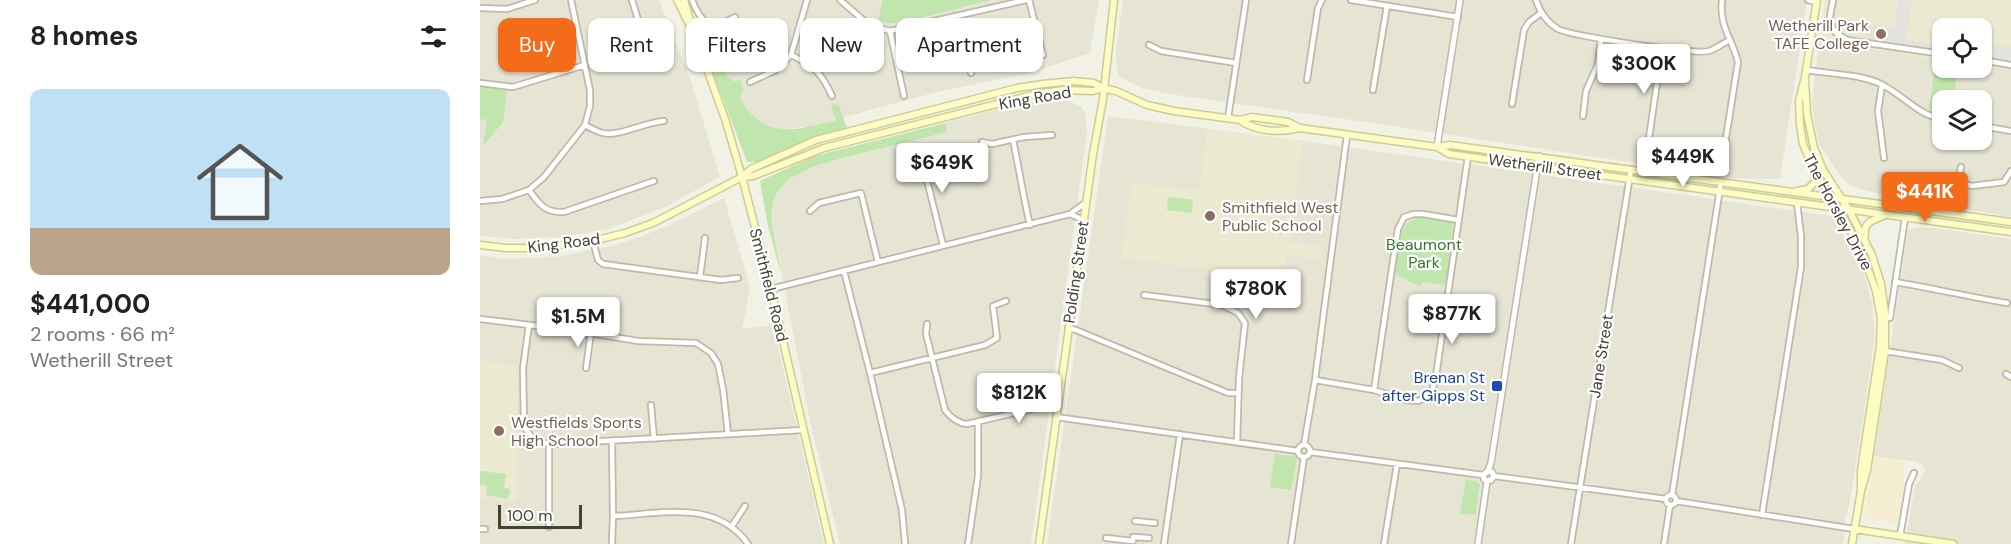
<!DOCTYPE html>
<html lang="en">
<head>
<meta charset="utf-8">
<style>
  body { margin:0; font-family:"DM Sans",sans-serif; background:#f2f2f2; color:#222; height:100vh; display:flex; flex-direction:column; font-size:22px; white-space:nowrap }
  * { box-sizing:border-box; margin:0 }
  p { font-size:20px; color:#767676 }
  .icon { flex:none; width:33px; height:33px; fill:none; stroke:currentColor; stroke-width:2; stroke-linecap:round; stroke-linejoin:round }
  .map { position:relative; flex:1; overflow:hidden }
  .details { display:flex; flex-direction:column; background:#fff; width:480px }
  .details>* { flex:none }
  .hud { position:absolute; left:18px; top:18px; width:570px; height:54px; display:flex; gap:12px }
  .buttons { position:absolute; left:1452px; top:18px; display:grid; gap:12px }
  .buttons a { display:grid; place-items:center; width:60px; height:60px; border-radius:12px; background:#fff; box-shadow:0 2px 4px #0004; font-size:30px }
  .scale { position:absolute; left:18px; bottom:15px; width:84px; box-sizing:border-box; padding-left:6px; border:3px solid #444135; border-top:0; font-size:16px; line-height:21px; white-space:nowrap; color:#444135; -webkit-text-stroke:4px #fff; paint-order:stroke }
  .price { position:absolute; translate:-50% -51px; padding:0 14px; border-radius:6px; background:#fff; color:#222; font-size:20px; line-height:39px; filter:drop-shadow(0 2px 3px #0008) }
  .price::after { content:''; position:absolute; left:50%; top:36px; width:18px; height:14px; margin-left:-9px; background:inherit; clip-path:polygon(0 0,100% 0,50% 100%) }
  .price.active { background:#f46b19; color:#fff }
  ul { padding:0; list-style:none }
  li { display:grid; align-content:center; gap:12px; height:318px; padding:0 30px }
  li span { display:grid; place-items:center; height:186px; border-radius:12px; color:#555 }
  li>.icon { margin-inline-start:auto }
  span .icon { width:108px; height:108px; fill:#fffc; stroke-width:1 }
  li b { font-size:26px }
  h2 { display:flex; justify-content:space-between; align-items:center; height:72px; padding:0 30px; font-size:26px }
  .pill { padding:0 21px; border-radius:12px; background:#fff; box-shadow:0 2px 4px #0004; font-size:21px; line-height:54px }
  .pill.active { background:#f46b19; color:#fff }
  main { display:flex; flex:1; min-height:0 }
  .map>svg:first-child { display:block }
</style>
</head>
<body>
<main>
<section class="details">
<h2>8 homes<svg class="icon" aria-label="filters" viewBox="0 0 24 24"><path d="M4 7h16M4 17h16"/><circle cx="9" cy="7" r="2"/><circle cx="15" cy="17" r="2"/></svg></h2>
<ul>
<li><span style="background:linear-gradient(#bfe0f5 75%,#b9a48a 0)"><svg class="icon" aria-label="home" viewBox="0 0 24 24"><path d="M3 11l9-7 9 7M6 9v11h12V9"/></svg></span><div><b>$441,000</b><p>2 rooms · 66 m²</p><p>Wetherill Street</p></div></li>
</ul>
</section>
<div class="map">
<svg width="1531" height="544" viewBox="0 0 1531 544">
  <rect width="100%" height="100%" fill="#f2f1e5"/>
  <path fill="#e6e4d3" d="M0 0H179L210 78 240 177 187 206 128 229 83 237 36 239 0 236Z
    M212 0H619L610 53 549 73 457 92 331 126 305 129H294L280 123 266 109 259 99 263 90 261 80 254 81 247 76 224 30Z
    M643 0H1327L1300 179 1253 178 899 124 689 94 663 88 641 78 637 72 636 50Z
    M1339 40 1456 59 1449 108 1462 113V140H1502V100H1473L1478 68H1502V66L1531 70V217L1408 196 1373 187 1362 178 1339 144 1335 125 1332 103Z
    M586 101 601 107 605 112 607 131 551 544H360L331 426 291 218 293 202 297 192 303 185 316 174 332 167 467 132 465 123 542 103Z
    M628 116 823 141 1352 216 1382 269 1392 302 1395 336 1375 470 1367 516 1365 519 1363 544H567Z
    M244 198 270 288 262 329 293 325 344 544H0V255L22 259 76 257 127 247 157 238 194 223Z
    M1438 228H1454L1531 239V544H1425L1435 486 1443 476 1445 471 1443 466 1438 462 1394 456 1428 230Z"/>
  <path fill="#f4edd0" d="M1394 456 1426 462 1417 523 1384 518Z"/>
  <path fill="#ebe9cf" d="M1345 0H1531V70L1502 66V28H1462V60L1339 40Z
    M727 129 823 141 809 242 843 246 841 259 807 255 804 279 641 258 652 182 719 191Z
    M0 360 37 365V502L0 497Z"/>
  <path fill="#c0e6ae" d="M403 0H511L420 23H408L398 20Z
    M224 30 247 76 254 81 261 80 263 90 260 99C286 141 314 130 356 120L351 106 358 103 367 128 309 148 280 162H267L218 33Z
    M1456 59 1462 60V68H1478L1473 100H1462V113L1449 109Z
    M0 87 27 90 23 122 3 146 7 120 0 119Z
    M465 123 467 132 360 159 332 167 309 179 297 192 293 202 291 218 301 274 288 226 280 181 335 156Z
    M688 197 713 200 712 213 687 210Z
    M942 217 972 222 973 224 966 285 942 282 941 287 915 274C918 252 915 221 942 217Z
    M795 454 817 457 811 490 790 487Z
    M0 471 26 474 24 488 30 489 28 499 6 495 7 486 0 485Z
    M986 480 997 482 1000 485 995 515 980 513Z"/>
  <path fill="#e3e2dd" d="M1418 0 1432 1 1426 40 1454 45 1453 49 1385 39 1387 25 1414 28Z
    M1502 43 1531 47V61L1502 57Z"/>
  <g fill="none" stroke-linecap="round" stroke-linejoin="round">
    <defs>
      <path id="minor" d="M152 0 170 59
        M212 0C222 25 230 31 255 17
        M360 0 389 25 410 31 546 0
        M549 0 563 55
        M871 0 978 17
        M1056 0C1060 12 1066 22 1078 29 1093 36 1214 55 1229 51 1236 49 1243 43 1250 40
        M1328 0 1337 2
        M1353 0 1349 22 1356 33 1367 40 1462 54
        M0 8 27 9 55 0
        M477 17 491 73
        M410 31 424 96
        M669 45 681 51 756 63
        M311 55C334 66 341 72 352 96
        M1502 60 1531 65
        M1326 70C1350 74 1379 74 1401 84 1423 95 1438 115 1462 119
        M827 80 838 8 842 0
        M270 82 296 70 311 55 327 0
        M0 83 33 87 105 65
        M1402 85 1398 111 1404 158
        M893 90 907 6
        M1032 104 1044 30 1049 22 1061 13
        M1103 116 1106 91 1118 64 1121 39
        M748 118 766 0
        M105 125C111 128 117 132 123 133 138 137 166 122 184 121
        M1502 126 1531 131
        M533 140C539 168 543 196 550 225
        M502 142 512 144 544 137 572 135
        M1168 145 1182 48
        M438 151 442 160 463 245
        M1239 155 1245 144 1258 62C1252 38 1239 27 1242 0
        M1481 167 1479 178 1481 183 1492 186 1524 182 1531 171
        M49 190C59 204 65 213 84 212L174 181
        M0 201 22 199 49 190 64 177 105 125 110 106V90L91 0
        M330 211 339 203 381 193 398 262
        M590 214 599 218 603 225
        M113 241 118 260 123 264 241 280 258 278
        M364 271 390 373 422 510 425 544
        M220 277 225 238
        M1415 282C1452 288 1489 297 1527 303
        M291 289 590 214 605 203
        M664 295 742 305 758 313 765 323 759 378 757 442
        M1410 318 1425 218
        M0 319 91 330 158 341 216 343 231 353 238 364 243 389 248 434
        M447 324 446 334 465 410C471 418 477 423 487 424L565 406 578 405
        M49 325 43 368 44 427 54 440 69 444 324 430
        M588 328 596 330 748 393H758
        M1405 351 1462 360 1479 368
        M106 368 111 332
        M390 373 505 345 517 338 513 306 526 301
        M1526 374 1531 377
        M835 380 894 390 925 400 938 401 945 398 952 391 956 376 988 156
        M894 390 913 261 918 229 924 217 934 214H943L978 220
        M171 405 174 439
        M576 417 818 451
        M132 441 133 516 132 544
        M824 445 835 380 867 135
        M818 451a6 6 0 1 1 12 0a6 6 0 1 1-12 0Z
        M830 452 1003 475
        M1014 476 1186 499
        M1186 500a5 5 0 1 1 10 0a5 5 0 1 1-10 0Z
        M1192 495 1241 182
        M1196 501 1374 529
        M1282 515 1321 267V236L1317 203
        M133 516C181 514 236 499 268 544
        M655 521 675 523
        M252 526 265 506
        M69 527V444
        M0 529H5
        M1420 536 1429 484 1434 473
        M653 537 669 538
        M626 538 653 541
        M488 544 498 476V423
        M684 544 700 434
        M811 544 824 457
        M904 544 917 464
        M1091 544 1151 169
        M1184 544 1190 505"/>
      <path id="tertiary" d="M957 147 980 0
        M1007 481 1004 479 1003 475 1008 471 1011 463 1059 156
        M1007 481 1011 480 1014 476 1012 472 1008 471
        M998 544 1007 481"/>
      <path id="secondary" d="M197 0 212 30 227 69 246 122 262 177 291 289 350 544
        M204 0 211 23
        M1337 0 1325 77 1319 101 1320 125 1323 144 1335 172 1366 222 1383 255 1396 291 1401 319 1400 346 1381 470V491
        M1325 80 1327 114 1334 148 1343 170 1369 210 1392 255 1401 284 1405 313V351L1387 470 1381 491 1372 544
        M760 120C776 132 801 133 820 128
        M957 147 969 154 1531 232
        M263 177 273 176 344 148 560 93 584 90 613 91 623 88
        M1317 191 1328 189 1336 181 1335 174
        M1385 236C1383 223 1392 220 1403 216
        M0 245 26 248H58L113 241 145 233 173 223 208 205 262 177 271 169 336 140 537 88 563 84 594 81 614 83 623 88 636 91 667 105 694 111 760 120 772 117 808 122 820 128 957 147 970 145 1531 222
        M1374 529 1473 544
        M559 544 613 154 623 99 634 0"/>
    </defs>
    <use href="#minor" stroke="#bdbaa8" stroke-width="8"/>
    <use href="#tertiary" stroke="#bdbaa8" stroke-width="8"/>
    <use href="#secondary" stroke="#cecc94" stroke-width="9"/>
    <use href="#minor" stroke="#fff" stroke-width="4.5"/>
    <use href="#tertiary" stroke="#fff" stroke-width="5"/>
    <use href="#secondary" stroke="#fdfcc4" stroke-width="6"/>
  </g>
  <g fill="#8d6e63" stroke="#fff" stroke-width="2">
    <circle cx="1401" cy="34" r="6"/>
    <circle cx="730" cy="216" r="6"/>
    <circle cx="19" cy="431" r="6"/>
  </g>
  <rect fill="#1a4fb4" stroke="#fff" stroke-width="2" x="1011" y="380" width="12" height="12" rx="3"/>
  <g text-anchor="middle" dominant-baseline="central" stroke-width="4.5" stroke-linejoin="round" paint-order="stroke">
    <g font-size="16" fill="#785e54" stroke="#fff" text-anchor="start">
      <text x="1389" y="25" text-anchor="end">Wetherill Park<tspan x="1389" dy="18">TAFE College</tspan></text>
      <text x="742" y="207">Smithfield West<tspan x="742" dy="18">Public School</tspan></text>
      <text x="31" y="422">Westfields Sports<tspan x="31" dy="18">High School</tspan></text>
    </g>
    <g font-size="16" fill="#444135" stroke="#fff">
      <text transform="translate(555 98) rotate(-10)">King Road</text>
      <text transform="translate(1065 167) rotate(8)">Wetherill Street</text>
      <text transform="translate(1358 212) rotate(62)">The Horsley Drive</text>
      <text transform="translate(84 243) rotate(-7)">King Road</text>
      <text transform="translate(596 272) rotate(-82)">Polding Street</text>
      <text transform="translate(289 285) rotate(76)">Smithfield Road</text>
      <text transform="translate(1121 356) rotate(-81)">Jane Street</text>
    </g>
    <g font-size="16" fill="#35742a" stroke="#fff">
      <text x="944" y="244">Beaumont<tspan x="944" dy="18">Park</tspan></text>
    </g>
    <g font-size="16" fill="#164399" stroke="#fff" text-anchor="end">
      <text x="1005" y="377">Brenan St<tspan x="1005" dy="18">after Gipps St</tspan></text>
    </g>
  </g>
</svg>
<div class="buttons">
<a><svg class="icon" aria-label="locate" viewBox="0 0 24 24"><circle cx="12" cy="12" r="6"/><path d="M12 2v4M12 18v4M2 12h4M18 12h4"/></svg></a>
<a><svg class="icon" aria-label="layers" viewBox="0 0 24 24"><path d="M12 4l9 5-9 5-9-5zM3 14l9 5 9-5"/></svg></a>
</div>
<div class="scale">100 m</div>
<b class="price" style="left:1164px;top:95px">$300K</b>
<b class="price" style="left:1203px;top:188px">$449K</b>
<b class="price" style="left:462px;top:194px">$649K</b>
<b class="price active" style="left:1445px;top:223px">$441K</b>
<b class="price" style="left:776px;top:320px">$780K</b>
<b class="price" style="left:972px;top:345px">$877K</b>
<b class="price" style="left:98px;top:348px">$1.5M</b>
<b class="price" style="left:539px;top:424px">$812K</b>
<div class="hud">
<a class="pill active">Buy</a>
<a class="pill">Rent</a>
<a class="pill">Filters</a>
<a class="pill">New</a>
<a class="pill">Apartment</a>
</div>
</div>
</main>
</body>
</html>
